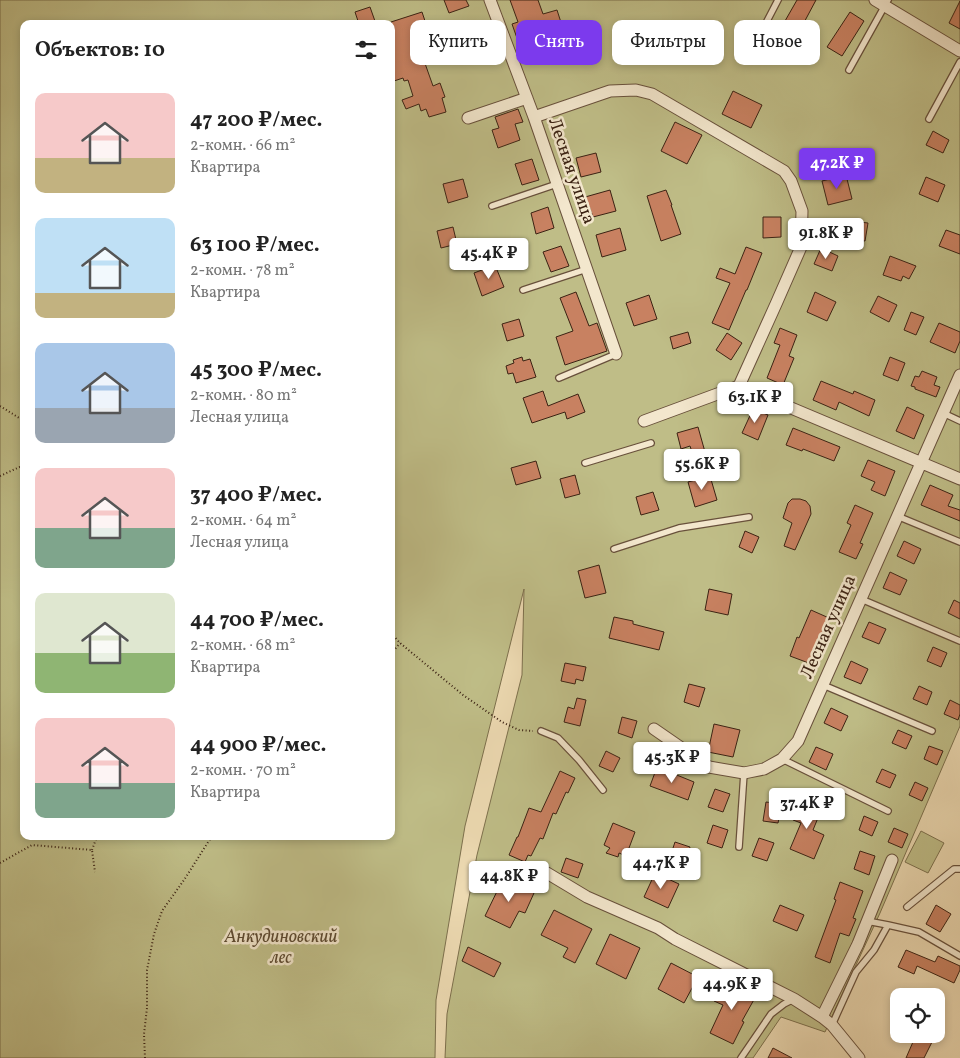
<!DOCTYPE html>
<html lang="ru">
<head>
<meta charset="utf-8">
<style>
  body { margin:0; font-family:Vollkorn,serif; background:#f2f2f2; color:#222; height:100vh; display:flex; flex-direction:column; font-size:19px; white-space:nowrap }
  * { box-sizing:border-box; margin:0 }
  p { font-size:16px; color:#767676 }
  .icon { flex:none; width:28px; height:28px; fill:none; stroke:currentColor; stroke-width:2; stroke-linecap:round; stroke-linejoin:round }
  .map { position:relative; flex:1; overflow:hidden }
  .panel { position:absolute; left:20px; top:20px; width:375px; height:820px; display:flex; flex-direction:column; background:#fff; border-radius:10px; box-shadow:0 2px 8px #0003 }
  .panel>* { flex:none }
  .banner { position:absolute; left:410px; top:20px; width:475px; height:45px; display:flex; gap:10px }
  .buttons { position:absolute; left:890px; top:988px; display:grid; gap:10px }
  .buttons a { display:grid; place-items:center; width:55px; height:55px; border-radius:10px; background:#fff; box-shadow:0 2px 8px #0003; font-size:25px }
  .price { position:absolute; translate:-50% -42px; padding:0 11px; border-radius:5px; background:#fff; color:#222; font-size:16px; line-height:32px; filter:drop-shadow(0 1px 2px #0008) }
  .price::after { content:''; position:absolute; left:50%; top:30px; width:15px; height:11px; margin-left:-8px; background:inherit; clip-path:polygon(0 0,100% 0,50% 100%) }
  .price.active { background:#7c3aed; color:#fff }
  ul { padding:0; list-style:none }
  li { display:flex; align-items:center; gap:15px; height:125px; padding:0 15px }
  li span { display:grid; place-items:center; flex:none; width:140px; height:100px; border-radius:10px; color:#555 }
  li>.icon { margin-inline-start:auto }
  span .icon { width:60px; height:60px; fill:#fffc; stroke-width:1 }
  li b { font-size:21px }
  h2 { display:flex; justify-content:space-between; align-items:center; height:60px; padding:0 15px; font-size:21px }
  .chip { padding:0 18px; border-radius:10px; background:#fff; box-shadow:0 2px 8px #0003; font-size:18px; line-height:45px }
  .chip.active { background:#7c3aed; color:#fff }
  .map>svg:first-child { display:block }
</style>
</head>
<body>
<div class="map">
<svg width="960" height="1058" viewBox="0 0 960 1058">
  <rect width="100%" height="100%" fill="#eddab2"/>
  <filter id="stains"><feTurbulence type="fractalNoise" baseFrequency=".004" numOctaves="4"/><feColorMatrix values="0 0 0 0 .2 0 0 0 0 .09 0 0 0 0 .02 0 0 0 .5 -.17"/></filter>
  <radialGradient id="worn" r=".72"><stop offset=".6" stop-color="#630" stop-opacity="0"/><stop offset="1" stop-color="#630" stop-opacity=".3"/></radialGradient>
  <path fill="#bfbd87" stroke="#7d704d" fill-rule="evenodd" d="M0 0H960V726L880 913 825 1032 781 1017 753 1058H445L447 1014 477 855 522 675 524 589 465 826 436 1000 435 1058H0ZM24 24H391V836H24Z
    M921 831 944 843 928 873 905 862Z"/>
  <path fill="#c88161" stroke="#3b2213" d="M444 0H466L469 6 449 13Z
    M510 0H538L543 14 557 10 566 38 530 49 527 39 518 41 512 24 518 22Z
    M797 0H816L800 30 785 21Z
    M960 1V29L949 23Z
    M370 7 376 24H359L355 12Z
    M422 12 429 33 416 38 433 86 440 83 445 97 442 98 446 112 429 117 426 109 421 111 419 104 406 109 402 100 413 96 408 80 404 81 403 78 391 82V22Z
    M850 12 864 21 842 56 827 47Z
    M733 91 762 105 751 128 722 114Z
    M518 109 523 122 515 124 520 140 498 148 492 130 499 128 495 117Z
    M675 122 702 135 687 164 661 151Z
    M933 131 949 140 943 153 926 145Z
    M596 153 601 172 581 177 576 158Z
    M532 159 539 180 522 185 515 164Z
    M846 175 852 199 828 205 822 181Z
    M926 177 945 185 938 202 919 194Z
    M463 179 468 197 448 203 443 184Z
    M610 190 616 211 593 217 589 206 580 208 578 199Z
    M666 190 672 205H671L681 234 661 241 647 196Z
    M548 207 554 228 536 234 531 213Z
    M763 217H781V237L763 238Z
    M851 221 868 223 865 241 849 239Z
    M453 227 457 244 441 248 437 231Z
    M620 228 626 250 602 257 596 235Z
    M946 230 960 235V254L939 246Z
    M561 246 569 266 551 272 543 252Z
    M746 247 762 253 747 290H746L729 330 712 323 730 283 716 278 720 268 735 274Z
    M821 248 838 256 832 271 814 264Z
    M890 256 916 266 909 279 903 276 901 281 883 275Z
    M495 265 504 287 482 296 474 273Z
    M576 292 589 326 597 323 607 351 565 365 556 337 573 331 560 298Z
    M815 292 836 302 827 321 807 312Z
    M649 295 657 319 634 326 626 303Z
    M878 296 897 305 889 322 870 312Z
    M911 312 924 317 916 335 904 330Z
    M519 319 524 336 507 341 502 324Z
    M939 323 960 332V341L955 353 930 342Z
    M780 328 797 335 789 356 794 358 783 385 767 378 780 345 774 343Z
    M688 332 691 343 673 349 670 337Z
    M727 333 742 343 731 360 716 350Z
    M522 357 523 361 530 359 536 377 516 383 513 373 508 374 506 366 514 363 513 360Z
    M890 357 905 363 898 381 883 375Z
    M922 371 937 377 934 385 940 387 936 397 915 389V387L911 386 915 376 919 377Z
    M821 381 853 394 854 391 875 400 869 416 839 402 836 410 813 400Z
    M543 391 548 406 578 394 585 412 567 419 565 412 532 423 523 398Z
    M907 407 924 415 914 439 896 431Z
    M753 409 768 415 758 440 742 433Z
    M698 427 705 452 693 455 690 446 681 449 677 433Z
    M793 428 840 447 834 461 803 449 802 451 786 445Z
    M868 460 895 471 885 496 871 490 875 482 861 476Z
    M536 461 541 478 516 485 511 468Z
    M575 475 580 494 565 498 560 479Z
    M710 476 717 500 695 507 688 482Z
    M930 485 953 495 948 506 960 510V521L921 505Z
    M653 492 659 510 641 515 636 497Z
    M792 499H800L806 501 810 506 811 514 795 550 784 546 792 523 783 518 788 503Z
    M855 505 873 513 860 543 863 544 856 559 839 552 851 525 847 523Z
    M745 531 759 537 752 553 739 547Z
    M904 541 921 549 914 564 897 556Z
    M599 565 606 593 585 598 578 571Z
    M890 572 907 580 900 595 883 588Z
    M709 589 732 594 728 615 705 610Z
    M954 600 960 603V619L948 613Z
    M811 610 829 618 817 645 821 646 814 665 790 656 797 637 799 638Z
    M614 617 633 621V624L664 632 659 650 609 638Z
    M869 622 886 629 879 644 862 637Z
    M933 647 947 653 941 667 927 661Z
    M851 661 868 669 861 684 844 677Z
    M565 663 586 667 583 681 576 679 575 684 561 681Z
    M689 684 705 688 699 707 684 702Z
    M919 686 932 692 927 705 913 699Z
    M577 698 586 700 580 726 564 722 568 707 574 709Z
    M950 700 960 705V714L958 720 944 714Z
    M831 708 848 716 841 731 824 723Z
    M622 717 637 721 632 738 618 733Z
    M714 724 740 730 733 757 708 752Z
    M898 730 912 736 906 749 892 743Z
    M929 746 943 751 937 765 924 759Z
    M816 747 833 754 826 770 809 762Z
    M606 751 620 758 613 772 599 766Z
    M657 767 694 782 688 800 650 786Z
    M882 769 896 775 890 788 876 782Z
    M560 771 575 778 568 793 566 792 556 814 553 813 543 839 540 838 531 856 528 855 525 862 509 855 517 837H518L529 808 541 812Z
    M915 782 928 788 922 801 909 795Z
    M715 789 730 794 723 812 708 807Z
    M802 799 822 808 813 830 824 835 814 859 790 849 801 823 793 820Z
    M766 802 782 804 778 823 763 821Z
    M864 816 878 822 872 836 859 830Z
    M613 823 635 832 626 856 619 853 618 857 606 853 610 848 604 845Z
    M713 825 728 830 722 848 707 843Z
    M894 828 908 834 902 848 888 842Z
    M759 838 774 843 767 861 752 856Z
    M675 842 690 847 684 866 669 860Z
    M860 851 875 856 869 875 854 869Z
    M566 858 583 864 578 878 561 872Z
    M655 873 679 884 668 908 644 897Z
    M503 879 534 893 525 913 519 911 510 928 485 916Z
    M840 882 863 891 853 918 856 919 849 936 840 933 830 963 815 957 836 900 834 899Z
    M780 905 804 915 797 931 773 921Z
    M936 905 951 914 940 932 926 924Z
    M554 910 592 929 575 963 563 957 568 948 541 935Z
    M610 934 640 948 626 979 596 964Z
    M468 947 501 963 494 977 462 961Z
    M906 950 935 962 938 956 960 966V970L954 983 917 966 914 974 898 967Z
    M671 963 698 977 684 1003 658 989Z
    M726 979 756 996 742 1021 744 1022 733 1044 710 1033 723 1005 714 1001Z
    M916 1035 932 1042 924 1058H906Z
    M773 1048 792 1058H768Z"/>
  <g fill="none" stroke-linecap="round" stroke-linejoin="round">
    <defs>
      <path id="service" d="M766 23 778 0
        M849 70 888 0
        M929 119 960 62
        M492 206 557 184
        M523 290 587 269
        M559 378 616 354
        M943 413 960 421
        M585 463 651 443
        M897 516 960 542
        M614 549 679 528 749 517
        M861 599 960 641
        M823 685 932 731
        M541 731 558 738 579 760 603 790
        M782 759 888 811
        M739 847 744 773
        M907 907 954 869H960
        M867 921 888 925
        M832 1025 856 972 874 950 888 925 919 932 960 956
        M741 1058 771 1014 784 1004 794 999"/>
      <path id="minor" d="M490 0 534 117 616 354
        M875 0 960 51
        M534 117 610 91 636 90 652 94 784 171 791 181 802 211 801 247 776 304 739 386
        M468 118 527 98
        M644 421 739 386 960 479
        M654 729 709 767 744 773 764 769 782 759 798 741 960 375
        M547 873 587 897 658 928 675 939 794 999 822 1017 832 1025 859 1058
        M822 1017 858 944 892 860"/>
    </defs>
    <use href="#service" stroke="#68503b" stroke-width="8"/>
    <use href="#minor" stroke="#68503b" stroke-width="13"/>
    <path stroke="#3b2213" stroke-width="2" stroke-dasharray="1 2.5" stroke-linecap="butt" d="M0 406 24 421
      M0 476 24 465
      M391 633 400 643 463 695 502 722 519 730 533 731
      M391 654 400 643
      M92 850 97 836
      M0 863 32 845 92 850 95 872
      M145 1058 144 1034 147 1008V970L154 934 162 911 184 880 212 836"/>
    <use href="#service" stroke="#f3e7cd" stroke-width="5.5"/>
    <use href="#minor" stroke="#f3e7cd" stroke-width="11"/>
  </g>
  <g text-anchor="middle" dominant-baseline="central" stroke-width="5" stroke-linejoin="round" paint-order="stroke">
    <g font-size="18" fill="#3b2213" stroke="#f3e7cd">
      <text transform="translate(571 171) rotate(71)">Лесная улица</text>
      <text transform="translate(829 627) rotate(-66)">Лесная улица</text>
    </g>
    <g font-size="18" font-style="italic" fill="#5c4930" stroke="#f3e7cd">
      <text x="281" y="937">Анкудиновский<tspan x="281" dy="21">лес</tspan></text>
    </g>
  </g>
  <rect width="100%" height="100%" filter="url(#stains)"/>
  <rect width="100%" height="100%" fill="url(#worn)"/>
</svg>
<div class="buttons">
<a><svg class="icon" aria-label="locate" viewBox="0 0 24 24"><circle cx="12" cy="12" r="6"/><path d="M12 2v4M12 18v4M2 12h4M18 12h4"/></svg></a>
</div>
<b class="price active" style="left:837px;top:190px">47.2K ₽</b>
<b class="price" style="left:826px;top:260px">91.8K ₽</b>
<b class="price" style="left:489px;top:280px">45.4K ₽</b>
<b class="price" style="left:755px;top:424px">63.1K ₽</b>
<b class="price" style="left:702px;top:491px">55.6K ₽</b>
<b class="price" style="left:672px;top:784px">45.3K ₽</b>
<b class="price" style="left:807px;top:830px">37.4K ₽</b>
<b class="price" style="left:661px;top:890px">44.7K ₽</b>
<b class="price" style="left:509px;top:903px">44.8K ₽</b>
<b class="price" style="left:732px;top:1011px">44.9K ₽</b>
<div class="banner">
<a class="chip">Купить</a>
<a class="chip active">Снять</a>
<a class="chip">Фильтры</a>
<a class="chip">Новое</a>
</div>
<section class="panel">
<h2>Объектов: 10<svg class="icon" aria-label="filters" viewBox="0 0 24 24"><path d="M4 7h16M4 17h16"/><circle cx="9" cy="7" r="2"/><circle cx="15" cy="17" r="2"/></svg></h2>
<ul>
<li><span style="background:linear-gradient(#f6c9c9 65%,#c2b280 0)"><svg class="icon" aria-label="home" viewBox="0 0 24 24"><path d="M3 11l9-7 9 7M6 9v11h12V9"/></svg></span><div><b>47 200 ₽/мес.</b><p>2-комн. · 66 m²</p><p>Квартира</p></div></li>
<li><span style="background:linear-gradient(#bfe0f5 75%,#c2b280 0)"><svg class="icon" aria-label="home" viewBox="0 0 24 24"><path d="M3 11l9-7 9 7M6 9v11h12V9"/></svg></span><div><b>63 100 ₽/мес.</b><p>2-комн. · 78 m²</p><p>Квартира</p></div></li>
<li><span style="background:linear-gradient(#a9c7e8 65%,#9aa5b1 0)"><svg class="icon" aria-label="home" viewBox="0 0 24 24"><path d="M3 11l9-7 9 7M6 9v11h12V9"/></svg></span><div><b>45 300 ₽/мес.</b><p>2-комн. · 80 m²</p><p>Лесная улица</p></div></li>
<li><span style="background:linear-gradient(#f6c9c9 60%,#7fa58c 0)"><svg class="icon" aria-label="home" viewBox="0 0 24 24"><path d="M3 11l9-7 9 7M6 9v11h12V9"/></svg></span><div><b>37 400 ₽/мес.</b><p>2-комн. · 64 m²</p><p>Лесная улица</p></div></li>
<li><span style="background:linear-gradient(#dfe7d0 60%,#8fb573 0)"><svg class="icon" aria-label="home" viewBox="0 0 24 24"><path d="M3 11l9-7 9 7M6 9v11h12V9"/></svg></span><div><b>44 700 ₽/мес.</b><p>2-комн. · 68 m²</p><p>Квартира</p></div></li>
<li><span style="background:linear-gradient(#f6c9c9 65%,#7fa58c 0)"><svg class="icon" aria-label="home" viewBox="0 0 24 24"><path d="M3 11l9-7 9 7M6 9v11h12V9"/></svg></span><div><b>44 900 ₽/мес.</b><p>2-комн. · 70 m²</p><p>Квартира</p></div></li>
</ul>
</section>
</div>
</body>
</html>
